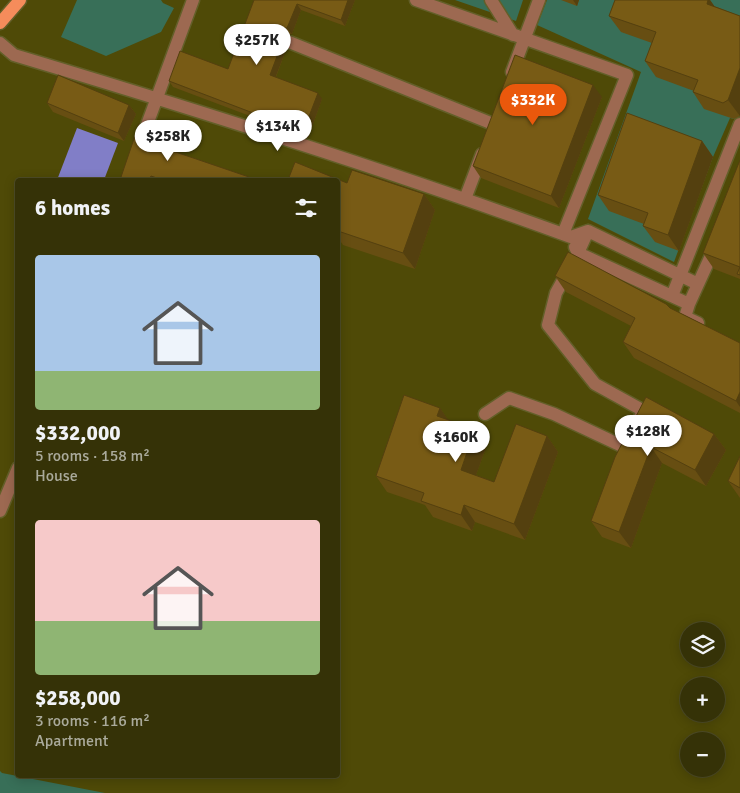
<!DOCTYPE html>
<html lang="en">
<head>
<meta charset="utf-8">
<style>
  body { margin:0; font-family:Signika,sans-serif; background:#403e15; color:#f1f3f6; height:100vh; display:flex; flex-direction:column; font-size:19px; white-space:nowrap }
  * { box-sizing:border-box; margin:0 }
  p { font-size:16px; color:#aaaa9b }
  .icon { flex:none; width:28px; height:28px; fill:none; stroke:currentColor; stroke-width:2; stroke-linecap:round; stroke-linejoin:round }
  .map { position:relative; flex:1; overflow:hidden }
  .side { position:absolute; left:15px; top:178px; width:325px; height:600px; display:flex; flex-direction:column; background:#353207; border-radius:5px; box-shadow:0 2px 12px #0003,0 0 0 1px #4f4d28 }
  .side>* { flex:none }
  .buttons { position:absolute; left:680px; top:622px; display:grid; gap:10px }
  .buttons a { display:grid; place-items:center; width:45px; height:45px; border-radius:50%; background:#353207; box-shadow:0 2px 12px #0003,0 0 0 1px #4f4d28; font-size:25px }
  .price { position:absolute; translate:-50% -42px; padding:0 11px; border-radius:18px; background:#fff; color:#222; font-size:16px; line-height:32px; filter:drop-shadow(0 1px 2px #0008) }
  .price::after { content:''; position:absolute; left:50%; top:30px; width:15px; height:11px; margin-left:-8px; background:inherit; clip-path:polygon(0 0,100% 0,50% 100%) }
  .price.active { background:#ea580c; color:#fff }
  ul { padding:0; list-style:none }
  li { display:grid; align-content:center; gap:10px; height:265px; padding:0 20px }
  li span { display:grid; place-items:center; height:155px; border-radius:5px; color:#555 }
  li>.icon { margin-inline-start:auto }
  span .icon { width:90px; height:90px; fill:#fffc; stroke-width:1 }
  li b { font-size:21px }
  h2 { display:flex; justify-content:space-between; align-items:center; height:60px; padding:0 20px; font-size:21px }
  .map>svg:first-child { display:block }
</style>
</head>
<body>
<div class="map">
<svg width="740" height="793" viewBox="0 0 740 793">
  <rect width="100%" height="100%" fill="#474209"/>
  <path fill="#4f4a07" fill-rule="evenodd" d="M0 0H740V793H0ZM18 180H338V775H18ZM689 631H716V659H689ZM689 686H716V714H689ZM689 741H716V769H689Z"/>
  <path fill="#386f58" d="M77 0H161L163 3 174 8 161 32 106 56 61 37Z
    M455 0H523L516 21Z
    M547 0H740V115L738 120 730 118 713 157 674 262 588 219 641 72 537 25Z
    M0 771 2 773 105 793H0Z"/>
  <path fill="#817ec7" d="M77 128 118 143 104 180H57Z"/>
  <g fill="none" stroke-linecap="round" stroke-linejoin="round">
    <defs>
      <path id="minor" d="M416 0 627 75 563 234
        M491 0 513 35
        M289 42 493 124
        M0 43 14 55C201 111 388 170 571 237L588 231 698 284
        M512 72 539 0
        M141 141 193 0
        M465 199 482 154
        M575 247 578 253 689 304 685 317 698 323
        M672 296 740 124
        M689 304 715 247
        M485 414 509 398 554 414 622 446 644 411 595 384 548 325 556 293 578 253 588 231
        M0 511 18 468"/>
      <path id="major" d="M0 23 20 0"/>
    </defs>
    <use href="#minor" stroke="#635f29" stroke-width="15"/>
    <use href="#major" stroke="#635f29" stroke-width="15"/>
    <use href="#minor" stroke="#9d6951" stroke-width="12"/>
    <use href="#major" stroke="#f58c5b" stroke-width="12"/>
  </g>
  <path fill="#674e12" d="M254 0H355L345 26 301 10 292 34 284 35 281 39 282 44 286 50 276 77 322 99 308 138 173 87 169 81 228 69Z
    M561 0H579L577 6Z
    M615 0H710L714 6 740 16V116L734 119 704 109 693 92 694 91 656 77 645 61 652 43 621 32 609 16Z
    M602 97 559 208 481 178 473 166Z
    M47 103 129 105 136 114 124 141 53 112Z
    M702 141 713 157 679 251 655 242 643 226 644 224 609 211 598 195Z
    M177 149 176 152 249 177 251 180H123L121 177Z
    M740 160V279L714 269 703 253Z
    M338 180 347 183 424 194 435 210 415 269 343 245 339 239 338 238Z
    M555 276 670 308 740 343V413L634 358 623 342 631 326 566 292Z
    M646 397 714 434 726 450 706 486 662 463 631 548 602 537 591 521Z
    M440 408 448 420 487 445 476 475 494 482 547 436 558 452 525 540 475 522 472 531 433 517 425 505 387 492 376 476Z
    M740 456V498L728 481Z"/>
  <path fill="#54400f" d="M348 0H355L345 26 341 20Z
    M573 0H579L577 6Z
    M708 0H710L720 14 707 4Z
    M297 4 301 10 292 34 287 28Z
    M280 29 284 35 281 39 282 44 286 50 274 81 270 75 278 41 277 33Z
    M740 68V116L728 100Z
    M593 85 602 97 559 208 551 196Z
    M318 93 322 99 308 138 303 132Z
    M129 105 136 114 124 141 118 133Z
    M166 133 177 149 172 163 161 147Z
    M702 141 713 157 679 251 668 235Z
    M424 194 435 210 415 269 403 253Z
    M740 392V407L736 401Z
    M440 408 451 424 437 416Z
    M475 429 487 445 472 486 461 470Z
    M714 434 726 450 706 486 695 470Z
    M547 436 558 452 525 540 514 524Z
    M651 447 662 463 631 548 619 532Z
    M464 505 475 522 472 531 461 515Z"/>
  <path fill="#785b15" stroke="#54400f" d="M254 0H348L341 20 297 4 287 28 280 29 277 33 278 41 282 43 270 75 318 93 303 132 169 81 180 51 228 69Z
    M615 0H708L707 4 740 16V68L728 100 723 103 693 92 698 80 645 61 656 32 609 16Z
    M515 55 593 85 551 196 473 166Z
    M58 75 129 105 118 133 47 103Z
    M627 113 702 141 668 235 643 226 648 213 598 195Z
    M139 124 166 133 161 147 249 177 248 180H163L151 176 149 180H130L121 177Z
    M740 160V275L737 274 740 267 703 253Z
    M295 162 347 183 352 170 424 194 403 253 338 231V180H288Z
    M568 252 666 304 670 308 740 343V392L736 401 623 342 635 318 555 276Z
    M404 395 440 408 437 416 475 429 461 470 494 482 516 424 547 436 514 524 464 505 461 515 421 501 424 493 376 476Z
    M646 397 714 434 695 470 651 447 619 532 591 521 615 457Z
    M740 456V488L728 481Z"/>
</svg>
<div class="buttons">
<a><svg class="icon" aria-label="layers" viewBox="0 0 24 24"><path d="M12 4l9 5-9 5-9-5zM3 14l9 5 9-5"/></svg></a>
<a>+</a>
<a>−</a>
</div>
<b class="price" style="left:257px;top:66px">$257K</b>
<b class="price active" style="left:533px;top:126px">$332K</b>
<b class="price" style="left:278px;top:152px">$134K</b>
<b class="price" style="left:168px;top:162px">$258K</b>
<b class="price" style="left:648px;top:457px">$128K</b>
<b class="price" style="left:456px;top:463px">$160K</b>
<section class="side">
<h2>6 homes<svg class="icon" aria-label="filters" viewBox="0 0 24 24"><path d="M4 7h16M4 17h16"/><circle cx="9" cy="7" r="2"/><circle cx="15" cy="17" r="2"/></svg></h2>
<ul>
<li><span style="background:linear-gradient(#a9c7e8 75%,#8fb573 0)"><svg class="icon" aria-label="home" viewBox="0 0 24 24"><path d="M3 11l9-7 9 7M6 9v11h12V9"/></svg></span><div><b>$332,000</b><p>5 rooms · 158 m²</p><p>House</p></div></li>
<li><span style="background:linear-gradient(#f6c9c9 65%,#8fb573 0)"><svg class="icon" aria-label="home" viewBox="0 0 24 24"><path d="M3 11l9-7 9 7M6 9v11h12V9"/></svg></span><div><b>$258,000</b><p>3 rooms · 116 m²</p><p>Apartment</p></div></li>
</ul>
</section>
</div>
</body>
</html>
